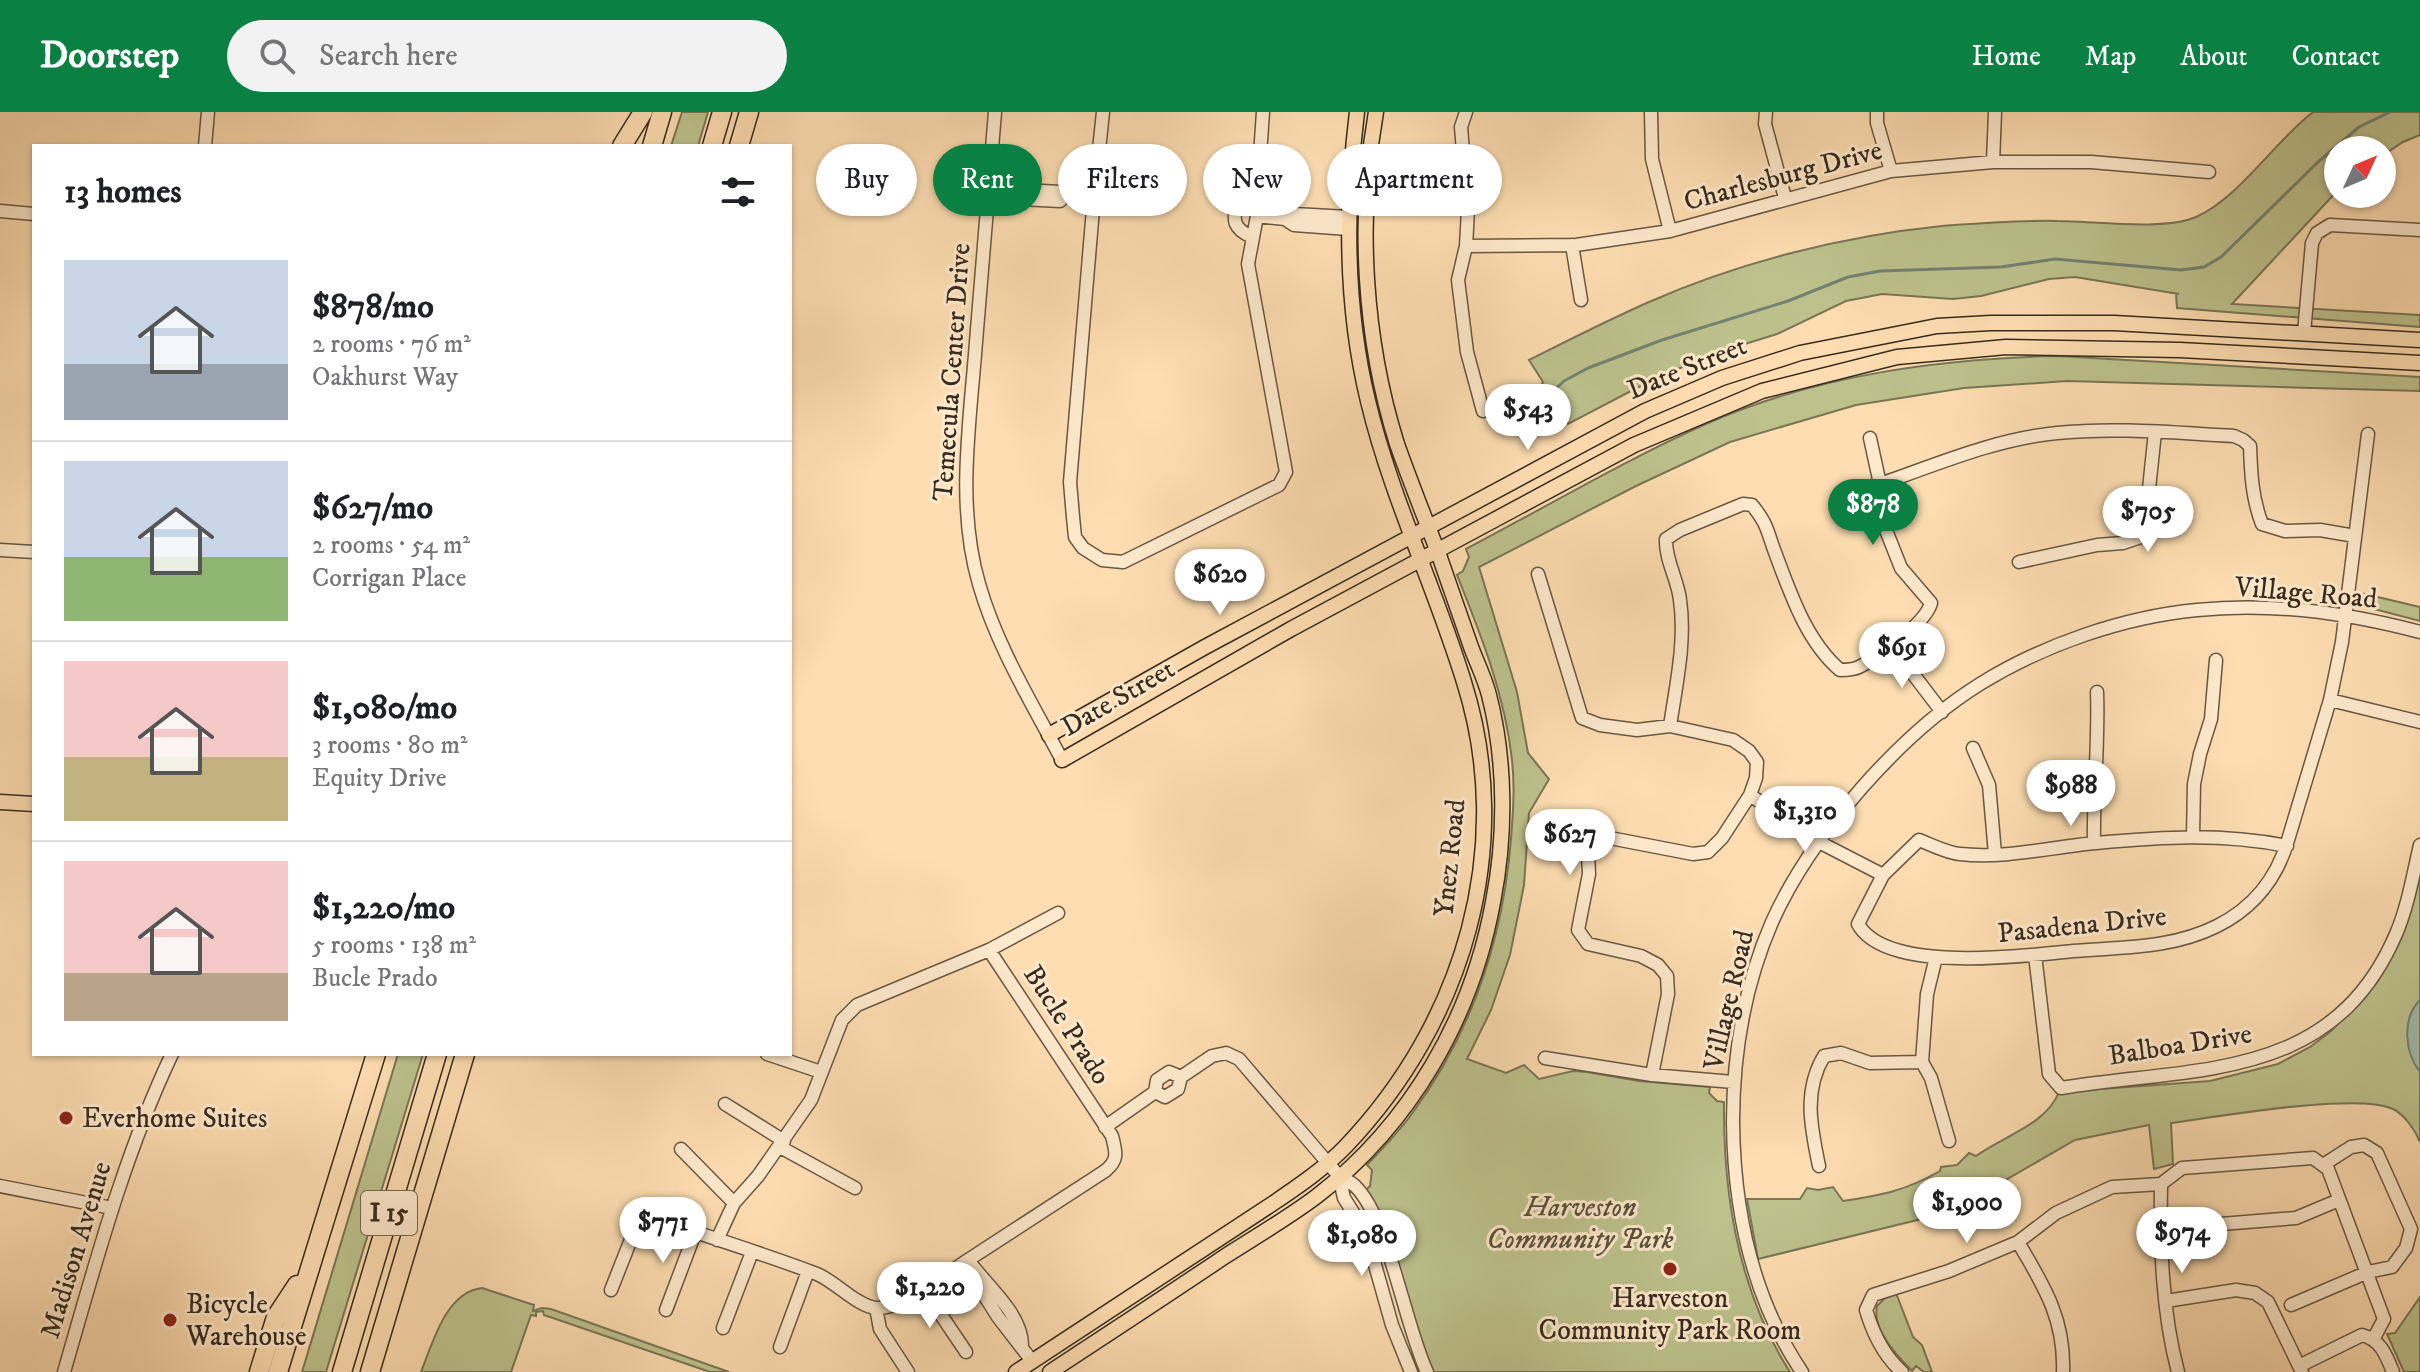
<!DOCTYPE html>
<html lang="en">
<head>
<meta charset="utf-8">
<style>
  body { margin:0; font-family:"IM FELL DW Pica",serif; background:#f2f2f2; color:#202124; height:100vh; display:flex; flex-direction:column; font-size:30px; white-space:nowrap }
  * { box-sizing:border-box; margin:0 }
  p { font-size:26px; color:#757577 }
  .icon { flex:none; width:44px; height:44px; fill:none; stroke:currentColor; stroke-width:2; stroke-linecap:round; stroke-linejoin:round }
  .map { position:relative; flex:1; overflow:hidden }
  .side { position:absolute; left:32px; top:32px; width:760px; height:912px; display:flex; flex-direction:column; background:#fff; border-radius:0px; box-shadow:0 2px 6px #0004 }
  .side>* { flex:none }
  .guide { position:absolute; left:816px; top:32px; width:760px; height:72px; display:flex; gap:16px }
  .needle { width:52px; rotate:46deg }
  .fabs { position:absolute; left:2324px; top:24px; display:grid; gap:16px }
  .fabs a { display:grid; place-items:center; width:72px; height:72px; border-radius:50%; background:#fff; box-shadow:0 2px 6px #0004; font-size:40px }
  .price { position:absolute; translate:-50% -68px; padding:0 18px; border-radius:28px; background:#fff; color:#222; font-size:26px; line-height:52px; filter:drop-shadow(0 2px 4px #0008) }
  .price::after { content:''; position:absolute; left:50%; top:48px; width:24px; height:18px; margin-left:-12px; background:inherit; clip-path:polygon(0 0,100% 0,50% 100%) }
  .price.on { background:#0b8043; color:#fff }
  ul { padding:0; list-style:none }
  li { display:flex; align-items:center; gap:24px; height:200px; padding:0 32px }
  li+li { border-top:2px solid #e0e0e0 }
  li span { display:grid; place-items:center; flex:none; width:224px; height:160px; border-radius:0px; color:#555 }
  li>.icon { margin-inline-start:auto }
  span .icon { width:96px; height:96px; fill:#fffc; stroke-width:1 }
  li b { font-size:34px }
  h2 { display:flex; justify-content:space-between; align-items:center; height:96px; padding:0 32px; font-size:34px }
  .chip { padding:0 28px; border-radius:36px; background:#fff; box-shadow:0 2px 6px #0004; font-size:28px; line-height:72px }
  .chip.on { background:#0b8043; color:#fff }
  header { display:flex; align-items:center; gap:48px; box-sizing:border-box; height:112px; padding:0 40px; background:#0b8043; color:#fff }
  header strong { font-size:38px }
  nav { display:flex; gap:44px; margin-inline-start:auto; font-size:28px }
  .search { width:560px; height:72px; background:#f2f2f2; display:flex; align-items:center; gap:20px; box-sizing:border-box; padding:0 28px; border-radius:44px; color:#757577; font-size:30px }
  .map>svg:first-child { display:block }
</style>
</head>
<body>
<header>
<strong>Doorstep</strong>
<div class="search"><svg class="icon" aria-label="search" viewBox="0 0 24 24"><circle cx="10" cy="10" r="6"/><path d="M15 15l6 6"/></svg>Search here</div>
<nav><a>Home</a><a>Map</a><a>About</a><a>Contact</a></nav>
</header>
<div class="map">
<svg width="2420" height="1260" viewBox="0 0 2420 1260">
  <rect width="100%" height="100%" fill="#fdddb1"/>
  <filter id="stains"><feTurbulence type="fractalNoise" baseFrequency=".0025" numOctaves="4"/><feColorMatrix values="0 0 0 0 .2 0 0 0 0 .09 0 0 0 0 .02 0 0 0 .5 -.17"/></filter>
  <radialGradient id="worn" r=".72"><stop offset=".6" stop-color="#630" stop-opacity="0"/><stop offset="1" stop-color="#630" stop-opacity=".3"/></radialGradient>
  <path fill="#bdc28d" stroke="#7a7656" stroke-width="2" d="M682 0H708L698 34H671Z
    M2313 0H2420V23L2403 30 2382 44V38H2338V78L2232 192 2420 203V215L2177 196 2176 182H2179L2075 165 2049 167 1981 184 1953 187 1882 182 1846 189 1777 222 1716 241 1654 267 1568 312 1558 293 1539 296 1534 290 1543 270 1529 248C1569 228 1608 208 1649 190 1740 150 1843 124 1942 114 1981 111 2019 108 2057 109 2094 109 2164 119 2196 105 2238 87 2275 29 2313 0Z
    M2057 244 2420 265V279L2067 269 1964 276 1856 293 1730 330 1636 374 1479 455 1517 580 1528 641 1549 667 1529 701 1524 773 1510 843 1491 898 1467 947 1506 961 1524 953 1539 967 1573 959 1587 960 1639 969 1710 975 1709 981 1717 989 1724 990C1723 1084 1738 1179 1790 1260H1432L1413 1213 1388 1121 1365 1079 1370 1074 1372 1058 1367 1053C1382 1037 1398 1021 1411 1003 1471 922 1503 827 1511 727 1513 701 1515 675 1512 648 1505 583 1481 523 1457 463L1463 459 1469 445 1466 437C1546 395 1625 348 1708 311 1818 263 1938 247 2057 244Z
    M2365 482 2420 495V509L2370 496V489Z
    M2420 761V1030C2415 1018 2405 1003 2393 997 2357 980 2216 1005 2171 1011L2173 1052 2154 1057 2149 1013 2075 1028 1950 1100 1758 1147 1747 1087H1800L1807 1076 1818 1078 1833 1075 1843 1089C1882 1083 1905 1079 1940 1059L1941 1055 1957 1053 1969 1041 1976 1044C2003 1024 2046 1013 2059 980L2210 969 2278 952 2310 935 2331 919 2378 869 2405 817Z
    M398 942H423L326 1260H302Z
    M482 1176 534 1193 533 1199 542 1196 551 1197 729 1260H710L544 1203 543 1199 536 1200V1204L531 1203 511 1260H421C433 1230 446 1180 482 1176Z
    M1896 1181 1913 1225 1922 1233 1932 1260H1924L1916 1254 1912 1259C1896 1243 1872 1217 1877 1194L1885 1186Z
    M2420 1185V1260H2404L2387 1222 2395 1221Z"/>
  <path fill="#9fbcaa" stroke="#758272" stroke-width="2" d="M2420 888V960C2405 941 2401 907 2420 888Z"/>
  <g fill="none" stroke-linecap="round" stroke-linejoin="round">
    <path stroke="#758272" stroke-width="3" d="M1537 294 1564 269 1588 256 1662 228 1788 189 1848 165 1880 159 2001 155 2055 147 2181 158 2204 155 2221 145 2318 50 2359 15 2390 0"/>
    <defs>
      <path id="minor" d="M995 0C988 77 983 154 976 230 970 311 956 393 979 472 997 535 1032 591 1062 648
        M1466 0 1461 15 1468 98 1466 134 1458 168 1467 240 1483 299
        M1651 0 1652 47 1670 119
        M1766 0 1765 12 1785 86
        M1877 0V11L1891 59
        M205 34 208 0
        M1993 50 1995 0
        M1065 84 1060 89 1021 87 988 81 1023 78 1060 80 1065 84 1094 85 1070 370 1073 405 1075 425 1083 436 1102 448 1123 450 1279 373 1286 360 1248 152 1257 104 1285 107 1294 113 1348 117
        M1094 85 1103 0
        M1257 86 1263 0
        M0 99 34 102
        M1285 107 1294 102 1348 105
        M1252 125C1234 117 1232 109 1237 90L1245 86H1257V92
        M1572 133 1581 188
        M1466 134 1576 133 1670 119 1891 59 1993 50H2091L2209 60
        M2304 221 2312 131 2317 121 2330 113 2420 118
        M1880 372C1938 352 1995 327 2057 321 2115 315 2176 321 2234 324L2243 328 2250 334C2251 362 2252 386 2262 412L2285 419 2320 418 2355 424
        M0 438 34 440
        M2019 450 2097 433 2123 431 2144 424 2155 320
        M1538 462 1582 606 1600 613 1637 618 1670 614 1733 628 1749 639 1757 650 1756 666 1750 683 1722 726 1708 740 1693 742 1610 726 1596 731 1588 742 1589 762 1578 818 1588 832 1641 844 1658 853 1667 864 1668 882 1652 963
        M1891 533 1942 600
        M2330 588 2420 610
        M1670 614C1676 573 1686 530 1680 488 1678 468 1665 448 1666 427L1680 418 1743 392 1752 393C1769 414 1767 420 1776 443 1791 483 1807 530 1840 558 1846 558 1853 558 1859 555 1878 546 1926 511 1931 491L1901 456 1880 403V372L1870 326
        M1973 636 1989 673 1995 742
        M1750 683 1819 730 1883 763
        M2193 725 2194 672 2200 642 2211 607 2216 548
        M2094 731C2093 681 2099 630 2097 580
        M2287 734C2220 721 2163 725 2096 731 2051 735 2005 747 1960 742 1947 741 1932 733 1919 728L1883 763 1858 812C1886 862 2024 844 2073 839 2123 835 2171 837 2217 814 2253 796 2277 766 2288 728L2330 588 2342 530 2368 322
        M2035 843 2049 962 2061 976C2195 954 2332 971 2396 822 2408 794 2413 763 2420 733
        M1936 845 1927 882 1922 950 1931 966 1949 1029
        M767 942 821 960
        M1545 946 1652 963 1733 970
        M1155 980 1157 968 1169 960 1181 965
        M725 992 784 1029
        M1105 1015 1155 980 1165 985 1178 977 1181 965 1212 944 1226 941 1239 947 1339 1064C1344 1067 1351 1070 1355 1074 1388 1105 1405 1214 1427 1260
        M780 1035 855 1076
        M681 1037 734 1091
        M1819 1054C1811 1016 1803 979 1824 944L1841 941 1870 951 1922 950
        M1339 1064 1344 1086 1366 1121 1392 1213 1411 1260
        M2161 1072 2182 1056 2313 1046 2328 1057 2384 1207 2374 1226
        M2161 1072C2160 1134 2162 1200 2178 1260
        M0 1074 112 1096
        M2161 1115H2184L2296 1106 2339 1088
        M717 1128 734 1091 758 1064 811 988 842 908 857 893 989 838 1058 801
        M2018 1130C2044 1174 2065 1207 2063 1260
        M968 1148 1105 1059C1119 1048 1116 1040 1112 1024L989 838
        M981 1166 979 1175 998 1205 1032 1249
        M923 1176 966 1240
        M611 1178 641 1102C700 1122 759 1140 817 1162 836 1170 857 1194 876 1196 902 1198 946 1162 968 1148 984 1171 1022 1201 1022 1233
        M2166 1189 2236 1178 2255 1181 2268 1190 2302 1260
        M2291 1193 2368 1160 2392 1155 2406 1136 2411 1117 2377 1041 2364 1033 2351 1035 2323 1053
        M876 1196 880 1217 908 1260
        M666 1198 695 1121
        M723 1216 752 1140
        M780 1235 808 1159
        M2299 1254 2362 1223C2381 1228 2386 1243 2393 1260
        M64 1260C95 1153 124 1043 172 942
        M1802 1260C1752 1186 1734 1098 1733 1011 1733 943 1745 872 1772 810 1811 723 1900 622 1980 572 2043 533 2123 505 2197 498 2272 490 2348 501 2420 520
        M1902 1260C1883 1243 1873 1222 1866 1198L1873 1183 1949 1159 2018 1130 2056 1101 2112 1075 2161 1072"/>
      <path id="major" d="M1049 623 1205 535 1645 299 1722 266 1800 241 1937 214 1991 211H2114L2420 228
        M1062 648 1291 517 1634 333 1762 279 1897 245 2006 235 2180 238 2420 251
        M0 690 34 692
        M1016 1260 1275 1090C1300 1073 1325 1056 1346 1034 1464 910 1516 735 1464 570 1435 475 1391 385 1368 289 1345 194 1345 97 1357 0
        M1050 1260C1108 1222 1166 1184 1224 1145 1255 1125 1288 1106 1317 1084 1411 1012 1472 905 1493 790 1506 724 1506 649 1489 583 1485 567 1477 551 1471 535 1460 504 1450 474 1439 443 1425 406 1410 369 1397 332 1364 227 1357 108 1376 0"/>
      <path id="highway" d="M622 34 643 0
        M652 34 662 0
        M712 34 722 0
        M739 34 749 0
        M259 1260 276 1205 297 1173
        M278 1260 376 942
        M342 1260 437 942
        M370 1260 465 942"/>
    </defs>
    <use href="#minor" stroke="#685844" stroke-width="15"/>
    <use href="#major" stroke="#372b1f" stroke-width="17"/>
    <use href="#highway" stroke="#372b1f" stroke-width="21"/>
    <use href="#minor" stroke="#fee9cc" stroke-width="12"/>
    <use href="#major" stroke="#fdddb1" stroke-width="14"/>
    <use href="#highway" stroke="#fdddb1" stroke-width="18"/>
  </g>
  <g fill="#8f2418" stroke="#fee9cc" stroke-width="3">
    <circle cx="66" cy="1006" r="8"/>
    <circle cx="1670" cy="1157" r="8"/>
    <circle cx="170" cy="1208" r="8"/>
  </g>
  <g text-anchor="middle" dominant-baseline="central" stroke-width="6" stroke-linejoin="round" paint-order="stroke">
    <rect fill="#fee9cc" stroke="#736453" stroke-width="2" x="361" y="1079" width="56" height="44" rx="6"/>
    <g font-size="26" font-weight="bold" fill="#372b1f">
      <text x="389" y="1101">I 15</text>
    </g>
    <g font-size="28" fill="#372b1f" stroke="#fee9cc">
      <text transform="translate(1783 64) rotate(-15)">Charlesburg Drive</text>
      <text transform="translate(1687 256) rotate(-22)">Date Street</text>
      <text transform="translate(952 260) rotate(-86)">Temecula Center Drive</text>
      <text transform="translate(2306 481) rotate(5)">Village Road</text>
      <text transform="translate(1118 586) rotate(-30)">Date Street</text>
      <text transform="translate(1450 746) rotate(-84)">Ynez Road</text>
      <text transform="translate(2082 813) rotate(-6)">Pasadena Drive</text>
      <text transform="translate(1729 888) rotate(-77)">Village Road</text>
      <text transform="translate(1067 913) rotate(57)">Bucle Prado</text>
      <text transform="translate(2180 933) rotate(-9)">Balboa Drive</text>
      <text transform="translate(76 1138) rotate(-73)">Madison Avenue</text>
    </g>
    <g font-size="28" fill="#372b1f" stroke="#fee9cc" text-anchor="start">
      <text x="82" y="1006">Everhome Suites</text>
      <text x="1670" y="1186" text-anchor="middle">Harveston<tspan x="1670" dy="32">Community Park Room</tspan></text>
      <text x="186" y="1192">Bicycle<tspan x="186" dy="32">Warehouse</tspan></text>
    </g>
    <g font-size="28" font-style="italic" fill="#58513a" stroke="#fee9cc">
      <text x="1580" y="1095">Harveston<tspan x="1580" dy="32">Community Park</tspan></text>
    </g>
  </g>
  <rect width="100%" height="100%" filter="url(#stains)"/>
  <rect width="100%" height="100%" fill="url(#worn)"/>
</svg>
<div class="fabs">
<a><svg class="needle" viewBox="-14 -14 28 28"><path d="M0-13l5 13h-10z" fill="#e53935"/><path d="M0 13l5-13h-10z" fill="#757577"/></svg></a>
</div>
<b class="price" style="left:1528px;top:340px">$543</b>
<b class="price on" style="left:1873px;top:435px">$878</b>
<b class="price" style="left:2148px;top:442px">$705</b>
<b class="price" style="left:1220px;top:505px">$620</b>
<b class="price" style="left:1902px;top:578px">$691</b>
<b class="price" style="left:2071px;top:716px">$988</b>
<b class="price" style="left:1805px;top:742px">$1,310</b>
<b class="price" style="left:1570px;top:765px">$627</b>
<b class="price" style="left:1967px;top:1133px">$1,900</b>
<b class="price" style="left:663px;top:1153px">$771</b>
<b class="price" style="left:2182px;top:1163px">$974</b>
<b class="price" style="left:1362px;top:1166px">$1,080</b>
<b class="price" style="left:930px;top:1218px">$1,220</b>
<div class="guide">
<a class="chip">Buy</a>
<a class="chip on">Rent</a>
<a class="chip">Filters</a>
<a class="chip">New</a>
<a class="chip">Apartment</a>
</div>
<section class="side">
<h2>13 homes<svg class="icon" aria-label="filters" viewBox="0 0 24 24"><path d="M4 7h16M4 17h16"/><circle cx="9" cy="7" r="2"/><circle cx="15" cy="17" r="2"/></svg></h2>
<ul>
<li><span style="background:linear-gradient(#c9d6e8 65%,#9aa5b1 0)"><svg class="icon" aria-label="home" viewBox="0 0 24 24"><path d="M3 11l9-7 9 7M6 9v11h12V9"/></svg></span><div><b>$878/mo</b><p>2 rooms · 76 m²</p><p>Oakhurst Way</p></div></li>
<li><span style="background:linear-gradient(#c9d6e8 60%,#8fb573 0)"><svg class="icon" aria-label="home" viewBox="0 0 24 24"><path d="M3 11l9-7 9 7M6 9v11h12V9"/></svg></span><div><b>$627/mo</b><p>2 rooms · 54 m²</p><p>Corrigan Place</p></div></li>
<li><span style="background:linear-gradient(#f6c9c9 60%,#c2b280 0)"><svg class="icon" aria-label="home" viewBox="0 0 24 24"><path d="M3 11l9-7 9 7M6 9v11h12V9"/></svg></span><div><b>$1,080/mo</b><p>3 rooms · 80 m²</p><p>Equity Drive</p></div></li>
<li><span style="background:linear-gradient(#f6c9c9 70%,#b9a48a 0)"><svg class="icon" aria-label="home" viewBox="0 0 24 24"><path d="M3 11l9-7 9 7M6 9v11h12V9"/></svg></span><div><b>$1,220/mo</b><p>5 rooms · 138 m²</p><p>Bucle Prado</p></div></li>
</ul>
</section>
</div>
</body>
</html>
